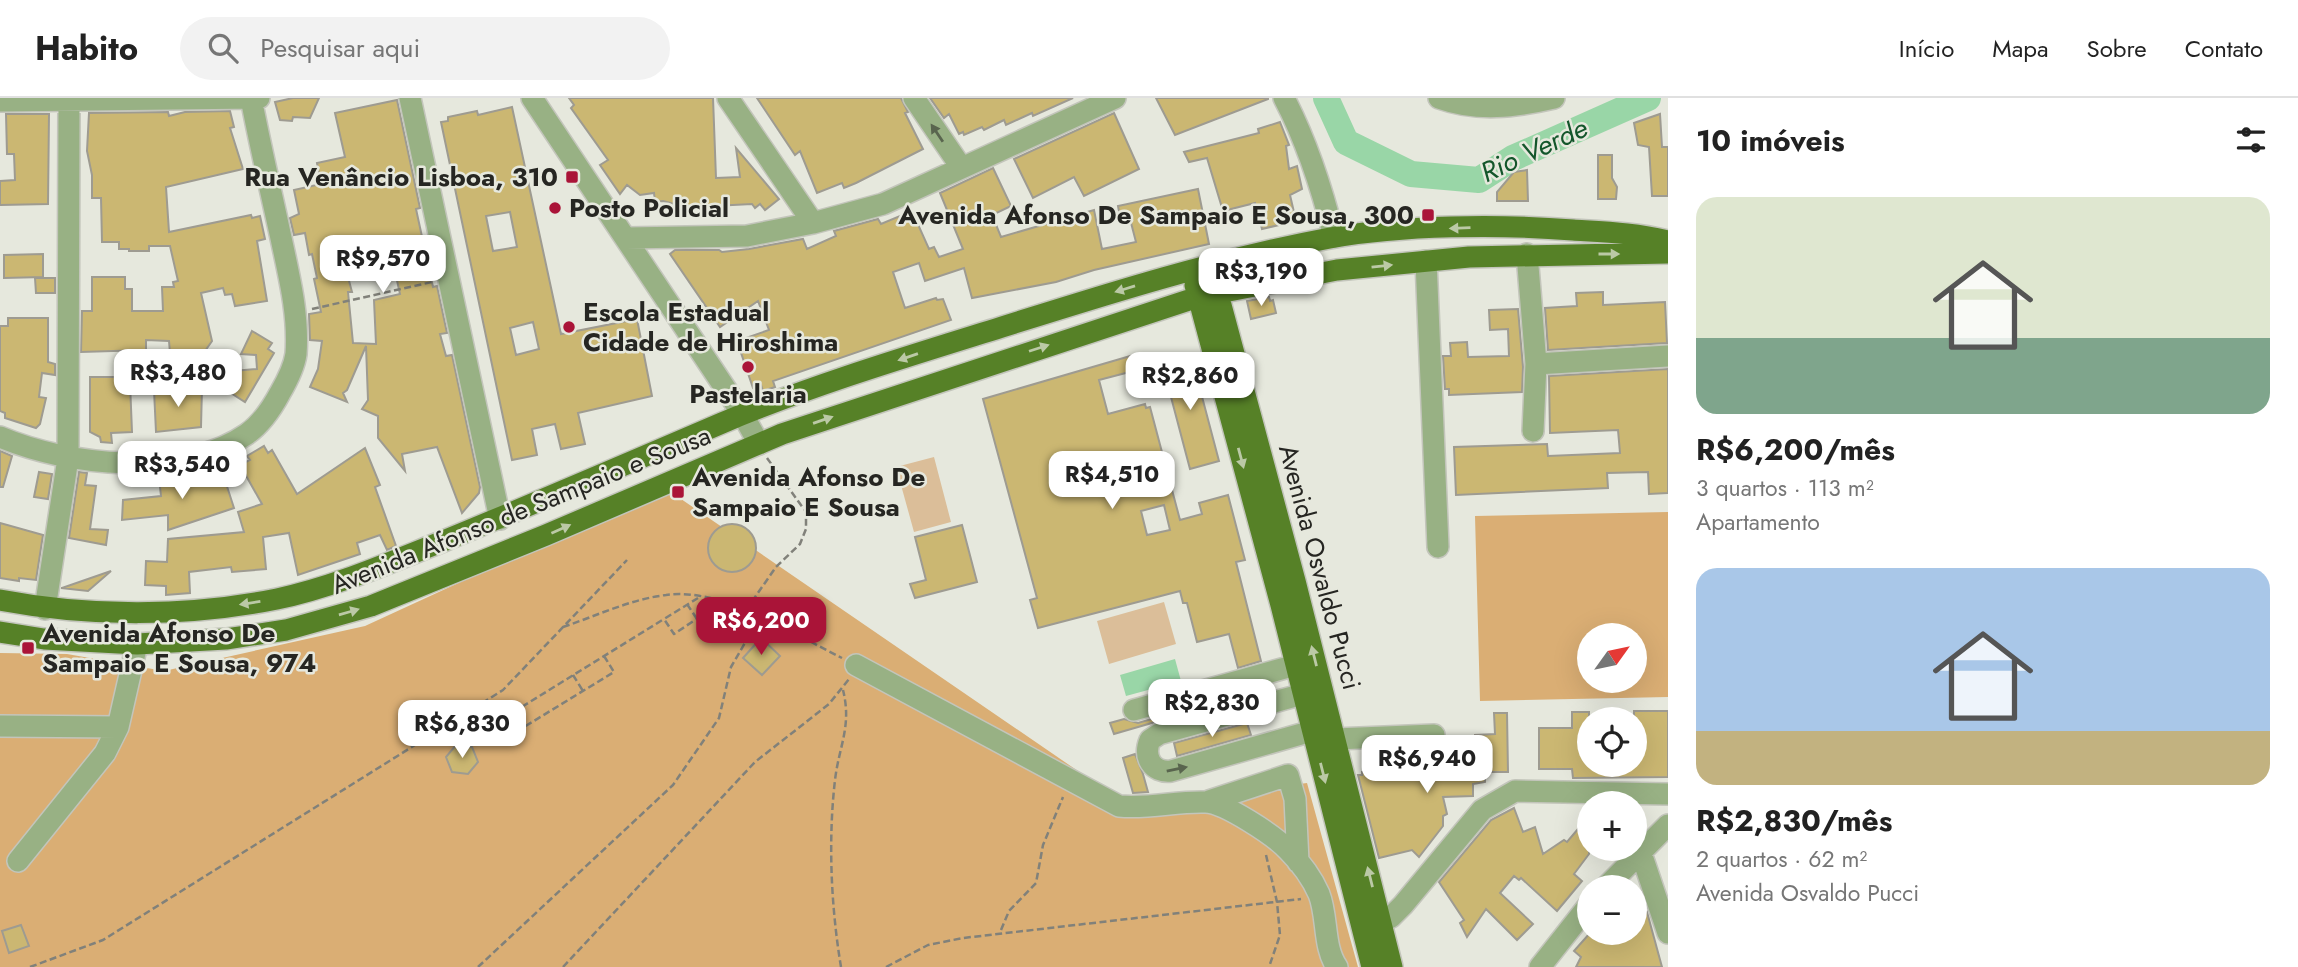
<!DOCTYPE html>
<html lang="pt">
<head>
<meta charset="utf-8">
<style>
  body { margin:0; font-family:Jost,sans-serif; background:#f2f2f2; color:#222; height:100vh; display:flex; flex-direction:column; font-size:26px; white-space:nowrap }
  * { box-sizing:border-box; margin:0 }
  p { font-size:23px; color:#767676 }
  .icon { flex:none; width:38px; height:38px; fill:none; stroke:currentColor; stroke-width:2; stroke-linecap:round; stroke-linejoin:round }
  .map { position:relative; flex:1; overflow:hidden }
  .details { display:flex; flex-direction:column; background:#fff; width:630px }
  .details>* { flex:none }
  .needle { width:46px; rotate:57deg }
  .controls { position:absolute; left:1577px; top:525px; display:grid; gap:14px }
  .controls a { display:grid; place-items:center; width:70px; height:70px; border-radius:50%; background:#fff; box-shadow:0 7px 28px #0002; font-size:35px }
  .price { position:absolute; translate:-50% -60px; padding:0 16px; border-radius:14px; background:#fff; color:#222; font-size:23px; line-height:46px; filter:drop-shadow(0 2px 4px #0008) }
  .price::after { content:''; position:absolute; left:50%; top:42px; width:21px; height:16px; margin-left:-10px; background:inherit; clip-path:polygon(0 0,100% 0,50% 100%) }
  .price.active { background:#aa1438; color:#fff }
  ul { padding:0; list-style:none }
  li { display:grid; align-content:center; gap:14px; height:371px; padding:0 28px }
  li span { display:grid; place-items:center; height:217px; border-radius:21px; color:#555 }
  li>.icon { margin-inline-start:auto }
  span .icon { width:126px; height:126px; fill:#fffc; stroke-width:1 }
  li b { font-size:30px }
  h2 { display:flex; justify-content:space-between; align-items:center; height:84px; padding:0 28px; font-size:30px }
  header { display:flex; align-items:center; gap:42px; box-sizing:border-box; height:98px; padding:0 35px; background:#fff; border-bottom:2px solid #e0e0e0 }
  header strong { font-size:33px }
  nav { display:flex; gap:38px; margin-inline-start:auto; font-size:24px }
  .search { width:490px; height:63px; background:#f2f2f2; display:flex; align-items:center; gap:18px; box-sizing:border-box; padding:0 24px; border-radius:38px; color:#767676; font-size:26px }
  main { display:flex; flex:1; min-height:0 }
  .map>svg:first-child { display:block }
</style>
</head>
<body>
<header>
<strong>Habito</strong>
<div class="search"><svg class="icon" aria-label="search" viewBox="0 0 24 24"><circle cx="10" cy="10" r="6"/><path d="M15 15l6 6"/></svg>Pesquisar aqui</div>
<nav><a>Início</a><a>Mapa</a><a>Sobre</a><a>Contato</a></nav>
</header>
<main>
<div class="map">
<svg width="1668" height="869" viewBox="0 0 1668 869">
  <rect width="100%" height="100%" fill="#e6e8dd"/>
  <path fill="#dbbe99" d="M934 359 951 424 914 434 896 369Z
    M1164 504 1176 546 1109 566 1097 523Z"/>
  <path fill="#daae74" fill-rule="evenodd" d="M665 390 1129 708 1307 685 1358 869H0V555L67 556 164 573 365 528Z
    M1668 414V599L1480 603 1475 418ZM1589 537H1634V583H1589Z"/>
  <path fill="#99d6a7" d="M1175 561 1181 583 1126 598 1120 577Z"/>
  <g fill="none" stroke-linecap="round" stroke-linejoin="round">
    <path stroke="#99d6a7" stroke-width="26" d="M1326 0 1346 44 1411 76 1479 82 1513 60 1648 0"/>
  </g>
  <path fill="#cbb772" stroke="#9e9b91" stroke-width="2" fill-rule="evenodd" d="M293 0H319L310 20 293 19 292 23 280 22 275 4Z
    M569 0H713L716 80 740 79 736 50 779 101 765 112 760 106 755 110 752 106 694 109 693 111 663 103 655 104 654 95 640 97 627 87 620 96 600 67 608 62 571 10 574 7Z
    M757 0H901L908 14 905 15 923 51 856 85 844 90 842 85 817 95 800 53 795 57Z
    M930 0H1073L1033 18 1032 15 1006 27 1004 22 984 32 982 29 964 37 963 34 959 36 949 16 944 20Z
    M1156 0H1268V1L1175 37Z
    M397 2 420 110 416 111 424 148 433 189 437 188 447 235 440 236 446 258 452 257 480 389 479 395 462 415 437 349 402 356 405 373 378 340V318L362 311 368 302 366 248 347 292 343 295 347 304 310 289 318 271 322 243 310 242 309 216 321 214 314 181 317 180 312 156 309 157 305 135 294 137 290 120 299 116 294 92 321 86 317 65 345 59 335 15ZM394 169 400 196 374 202 376 246 353 245 348 194H352L348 179Z
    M512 9 561 236 637 221 652 298 578 315 585 346 561 351 555 326 532 331 537 357 512 362 441 24 448 23V19L477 13 478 17ZM510 114 517 149 493 153 486 118ZM533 224 539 251 516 257 510 230Z
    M230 13 234 29 230 30 243 71 166 89 169 134 251 117 252 120 260 118 265 141 257 143 267 203 235 208 232 196 225 197 223 190 201 195 212 243 205 253 170 255 169 243 146 242V252L81 254 82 213H92V179H125V191H132V213H163L162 189H174L173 184 178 183 170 148H149V153H129V151H119V144H102L101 100H92V77L87 53 89 15 168 14 169 18 185 14Z
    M1114 15 1139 71 1084 98 1074 79 1033 100 1014 61Z
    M6 16H49L48 106 0 107V83L15 82 14 56H7Z
    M1660 16 1662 49H1668V98H1652L1649 49 1638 47 1634 25Z
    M1280 24 1289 47 1286 48 1289 71 1297 68 1302 91 1290 97 1296 123 1262 131 1255 105 1223 113 1207 60 1189 64 1184 54 1259 35 1258 31Z
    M1598 57H1612V80L1617 89 1616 101H1598Z
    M993 70 1011 108 992 117 1001 139 1094 112 1102 151 1136 144 1129 117 1120 119 1118 108 1198 91 1209 146 1094 172 1056 184 972 200 964 170 925 183 919 165 893 174 905 210 936 200 937 202 943 201 951 222 773 283 775 289 763 293 761 287 753 290 737 243 769 232 758 203 720 229 670 156 675 152H719L722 154 749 151 803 141 807 151 836 138 834 133 878 121 881 126 912 113 929 151 934 149 939 159 963 151 940 95Z
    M1527 72 1528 103H1497V94L1514 74Z
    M43 156V179L4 180V157Z
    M35 180H55V195H36Z
    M1603 194V207L1665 204 1667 245 1548 252 1545 210 1577 208 1576 195Z
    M1269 199 1270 203 1273 202 1276 215 1251 221 1247 203Z
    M1518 211 1523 269 1522 294 1449 297V291H1445L1443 258H1451L1450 245 1467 244 1468 259 1509 258 1508 231 1490 232 1489 212Z
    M8 220H48V264L55 266V277L42 275 39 299 46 300 40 326 36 330 5 320V315L0 313V228H8Z
    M252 233 272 245 268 251 274 255 245 304 223 290 233 273 257 271 256 257 241 256Z
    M1137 256 1141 271 1099 282 1108 316 1145 306 1146 310 1150 309 1180 422 1202 416 1199 405 1228 397 1245 462 1236 464 1261 563 1238 570 1229 536 1197 544 1187 505H1183L1180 493 1038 530 1030 502 1037 500 983 301ZM1164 407 1170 432 1147 437 1141 413Z
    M1191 257 1219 363 1190 371 1162 265Z
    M1668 271V395L1649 396 1648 374 1607 375 1608 390 1456 397 1454 349 1547 346 1548 358 1620 355 1618 332 1550 335 1549 278Z
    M90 279H128L130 285 132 334 111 335 112 345 101 344 100 339 90 334Z
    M202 290 201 329 156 334 154 292Z
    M264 348 268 355 272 352 297 396 365 350 380 387 375 389 396 448 387 452 380 437 357 445 360 456 298 477 289 435 263 439 266 471 232 474 231 469 189 474 190 495 166 497V488L145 487 146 463 167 464 168 441 244 434 238 414 262 406 240 367 250 362 247 358Z
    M0 353 12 358 3 389H0Z
    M185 373 202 384 223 376 234 410 168 432V417L122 422 123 402 161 398 159 380 185 378Z
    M39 374 52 376 48 401 34 399Z
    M79 374 87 375 85 387 96 388 90 431 108 432 106 447 69 440Z
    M0 425 43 437 36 482 19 480V483L0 480Z
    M708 450a24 24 0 1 1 48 0a24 24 0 1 1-48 0Z
    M962 427 977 484 915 500 910 486 926 482 915 439Z
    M111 473 88 493 61 490H62Z
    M761 540 780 558 762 577 743 560Z
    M1199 607 1200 611 1114 636 1110 625 1124 621 1138 625Z
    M1634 613H1668V679L1573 680 1572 671H1539V630H1572V614H1589V667H1634Z
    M1494 615H1507L1508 674H1485V684L1473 686V698L1443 699 1447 716 1443 718V728L1419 759 1412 752 1379 760 1358 677H1362V674H1459V665H1475V637L1495 636Z
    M1247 625 1251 637 1177 658 1174 645Z
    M456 647 472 649 478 664 468 676 452 674 446 659Z
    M1135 656 1143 676 1148 694 1133 695 1123 660Z
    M1514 710 1523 734 1535 729 1543 756 1564 742 1567 744 1578 731 1589 740V756L1574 776 1582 783 1557 813 1521 780 1519 782 1514 778 1500 795 1533 826 1517 842 1486 811 1467 839 1460 825 1464 822 1439 784 1491 722Z
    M1634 788 1647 814 1662 869H1576L1581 859 1574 853 1590 835H1634Z
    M21 827 29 848 9 855 2 833Z"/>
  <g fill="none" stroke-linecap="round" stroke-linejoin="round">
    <defs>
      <path id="minor" d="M410 0 500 421
        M532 0 743 317 759 346
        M728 0 813 125
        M914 0 961 69
        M1284 0C1307 44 1322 91 1334 139
        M1439 0C1478 14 1515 9 1554 0
        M0 3 259 0
        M626 140 747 138 813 125 883 106 1115 0
        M1527 156 1536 266 1668 258
        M1426 163 1438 449
        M1533 333 1536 266
        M0 339C68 368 183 380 247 336 261 326 272 310 280 295 287 283 294 270 296 256 299 217 289 178 281 140 271 94 260 47 251 0
        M45 511 68 360 69 0
        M856 567 1119 708C1149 711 1176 703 1205 704 1224 704 1275 738 1288 752 1301 765 1312 780 1319 796 1328 819 1323 849 1337 869
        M1303 596 1159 636 1150 642C1143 659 1152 675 1171 673L1312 633
        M1134 612 1296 567
        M0 628 118 629
        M1335 641 1434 637
        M1209 703 1288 677 1295 701 1298 764
        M1640 752 1668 835
        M18 763 105 655 118 629 137 546
        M1606 789 1668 727
        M1367 831 1391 819 1403 807 1482 712 1515 693 1668 696
        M1540 869 1589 807"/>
      <path id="major" d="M1214 181 1295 483 1392 869
        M1195 187 1281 507 1372 869
        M0 502C89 519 188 519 277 501 334 489 388 465 441 444 536 405 629 365 722 325 812 287 909 258 1002 229 1110 195 1218 161 1330 140 1402 127 1500 126 1573 132 1605 134 1637 135 1668 143
        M0 534 44 541 137 546 226 541 286 532 371 508 546 437 782 336 1198 199 1337 172 1469 159 1668 155"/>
    </defs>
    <use href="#minor" stroke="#c3c5bb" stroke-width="24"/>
    <use href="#major" stroke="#c3c5bb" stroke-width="24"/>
    <path stroke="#81817a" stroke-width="2.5" stroke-dasharray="7 3.5" stroke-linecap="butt" d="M312 211 432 184
      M698 500 664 521 674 536 707 514 715 503
      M687 506 697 521
      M746 512 776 469 800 446 806 431V414L767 360
      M563 529C596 518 631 501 666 497 723 489 793 536 842 560
      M604 558 614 574 506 640H500L494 626 499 623 664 521
      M573 577 583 593
      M1266 757 1277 804 1280 837 1269 869
      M1001 832 1009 813 1036 785 1043 747 1063 699
      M30 869 103 842 503 592 627 462
      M478 869 673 687 719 620 731 569 760 519
      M563 869 755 664 829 606 849 581
      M841 869C831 809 828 742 835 682 839 648 852 628 843 592
      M886 869 928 847 963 840 1301 801"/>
    <use href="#minor" stroke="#98b184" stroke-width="21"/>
    <use href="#major" stroke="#568127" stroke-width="21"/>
  </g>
  <defs><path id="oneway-solid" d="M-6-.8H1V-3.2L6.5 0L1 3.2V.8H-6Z" transform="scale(1.75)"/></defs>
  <g fill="#59654e">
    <use href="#oneway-solid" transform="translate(937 35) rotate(-124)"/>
    <use href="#oneway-solid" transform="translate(1177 671) rotate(-12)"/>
  </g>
  <g fill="#bbc9a6">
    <use href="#oneway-solid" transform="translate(1460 130) rotate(178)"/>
    <use href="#oneway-solid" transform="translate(1609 156)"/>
    <use href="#oneway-solid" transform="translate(1382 168) rotate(-6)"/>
    <use href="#oneway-solid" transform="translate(1125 191) rotate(163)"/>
    <use href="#oneway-solid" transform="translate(1039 250) rotate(-18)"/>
    <use href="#oneway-solid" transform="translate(908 259) rotate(161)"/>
    <use href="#oneway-solid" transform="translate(823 322) rotate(-19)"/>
    <use href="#oneway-solid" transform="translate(1241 360) rotate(75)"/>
    <use href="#oneway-solid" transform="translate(561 431) rotate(-24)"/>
    <use href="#oneway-solid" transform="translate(250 505) rotate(171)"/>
    <use href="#oneway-solid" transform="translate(349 514) rotate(-16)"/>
    <use href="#oneway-solid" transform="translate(1314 558) rotate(-104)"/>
    <use href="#oneway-solid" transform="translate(1323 675) rotate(76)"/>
    <use href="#oneway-solid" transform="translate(1370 779) rotate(-104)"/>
  </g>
  <g fill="#aa1438" stroke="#e6e8dd" stroke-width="2.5">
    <rect x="565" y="72" width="14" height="14" rx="3.5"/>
    <circle cx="555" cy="110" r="7"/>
    <rect x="1421" y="110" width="14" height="14" rx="3.5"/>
    <circle cx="569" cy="229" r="7"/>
    <circle cx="748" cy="269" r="7"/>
    <rect x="671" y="387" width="14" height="14" rx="3.5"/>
    <rect x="21" y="543" width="14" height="14" rx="3.5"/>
  </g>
  <g text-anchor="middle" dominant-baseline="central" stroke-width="5" stroke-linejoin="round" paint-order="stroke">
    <g font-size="26" font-weight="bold" fill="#262622" stroke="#e6e8dd" text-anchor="start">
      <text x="558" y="79" text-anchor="end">Rua Venâncio Lisboa, 310</text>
      <text x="569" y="110">Posto Policial</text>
      <text x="1414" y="117" text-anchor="end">Avenida Afonso De Sampaio E Sousa, 300</text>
      <text x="583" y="214">Escola Estadual<tspan x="583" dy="30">Cidade de Hiroshima</tspan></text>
      <text x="748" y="296" text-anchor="middle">Pastelaria</text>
      <text x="692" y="379">Avenida Afonso De<tspan x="692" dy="30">Sampaio E Sousa</tspan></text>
      <text x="42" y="535">Avenida Afonso De<tspan x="42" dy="30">Sampaio E Sousa, 974</tspan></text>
    </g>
    <g font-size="26" fill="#262622" stroke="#e6e8dd">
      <text transform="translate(521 412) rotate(-22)">Avenida Afonso de Sampaio e Sousa</text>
      <text transform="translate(1320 469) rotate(75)">Avenida Osvaldo Pucci</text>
    </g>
    <g font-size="28" font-style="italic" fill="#13562b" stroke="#e6e8dd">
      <text transform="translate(1534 52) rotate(-25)">Rio Verde</text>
    </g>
  </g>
</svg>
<div class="controls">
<a><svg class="needle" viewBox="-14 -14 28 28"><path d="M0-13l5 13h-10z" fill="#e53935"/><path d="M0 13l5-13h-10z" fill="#767676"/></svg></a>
<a><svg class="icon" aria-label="locate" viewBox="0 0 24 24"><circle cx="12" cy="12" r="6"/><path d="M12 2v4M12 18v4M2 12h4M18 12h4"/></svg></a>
<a>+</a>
<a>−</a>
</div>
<b class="price" style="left:383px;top:197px">R$9,570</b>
<b class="price" style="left:1261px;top:210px">R$3,190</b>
<b class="price" style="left:178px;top:311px">R$3,480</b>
<b class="price" style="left:1190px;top:314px">R$2,860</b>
<b class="price" style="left:182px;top:403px">R$3,540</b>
<b class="price" style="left:1112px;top:413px">R$4,510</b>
<b class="price active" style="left:761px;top:559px">R$6,200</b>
<b class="price" style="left:1212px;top:641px">R$2,830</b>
<b class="price" style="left:462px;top:662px">R$6,830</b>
<b class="price" style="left:1427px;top:697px">R$6,940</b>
</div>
<section class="details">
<h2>10 imóveis<svg class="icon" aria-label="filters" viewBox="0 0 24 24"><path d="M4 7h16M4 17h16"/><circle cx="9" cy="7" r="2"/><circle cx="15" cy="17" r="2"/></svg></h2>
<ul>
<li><span style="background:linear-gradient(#dfe7d0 65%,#7fa58c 0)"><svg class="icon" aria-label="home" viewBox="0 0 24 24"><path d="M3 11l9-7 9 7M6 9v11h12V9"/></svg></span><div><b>R$6,200/mês</b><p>3 quartos · 113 m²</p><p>Apartamento</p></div></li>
<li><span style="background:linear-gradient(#a9c7e8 75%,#c2b280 0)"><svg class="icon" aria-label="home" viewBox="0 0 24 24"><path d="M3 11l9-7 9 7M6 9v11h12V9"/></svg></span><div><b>R$2,830/mês</b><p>2 quartos · 62 m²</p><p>Avenida Osvaldo Pucci</p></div></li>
</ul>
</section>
</main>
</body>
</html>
